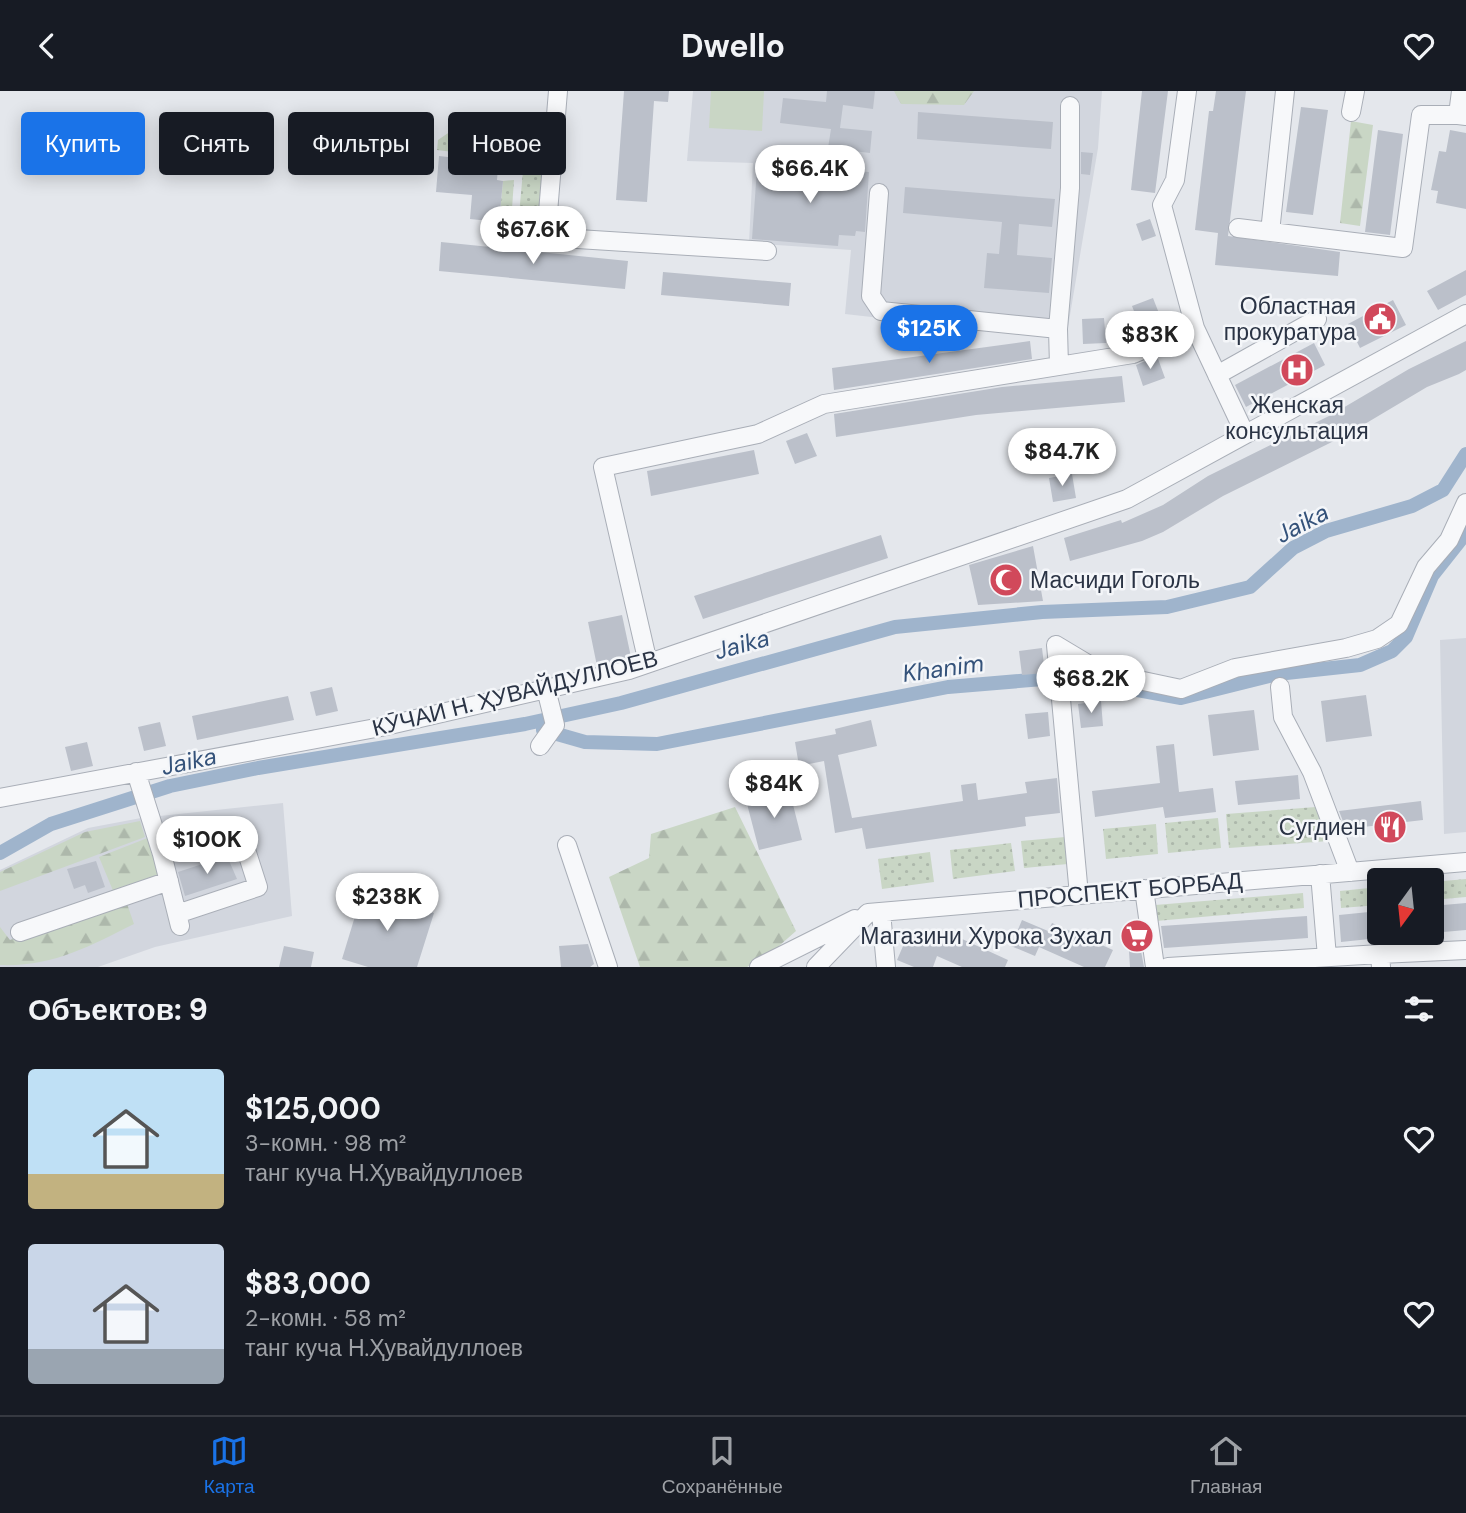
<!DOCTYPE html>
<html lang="ru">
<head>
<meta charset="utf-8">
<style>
  body { margin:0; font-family:"DM Sans",sans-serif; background:#20242c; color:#f1f3f6; height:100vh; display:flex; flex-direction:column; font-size:26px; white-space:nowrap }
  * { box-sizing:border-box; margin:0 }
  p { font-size:23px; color:#9ea1a6 }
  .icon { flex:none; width:38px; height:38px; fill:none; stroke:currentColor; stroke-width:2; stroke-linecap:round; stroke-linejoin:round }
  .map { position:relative; height:876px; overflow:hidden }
  .drawer { display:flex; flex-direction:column; background:#171b24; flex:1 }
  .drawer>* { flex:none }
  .top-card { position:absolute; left:21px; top:21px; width:700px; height:63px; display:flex; gap:14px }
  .needle { width:46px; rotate:195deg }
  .controls { position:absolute; left:1367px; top:777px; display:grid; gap:14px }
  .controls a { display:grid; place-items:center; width:77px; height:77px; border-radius:7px; background:#171b24; box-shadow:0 4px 18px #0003; font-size:35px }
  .price { position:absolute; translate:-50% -60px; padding:0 16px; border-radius:24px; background:#fff; color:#222; font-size:23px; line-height:46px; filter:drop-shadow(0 2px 4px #0008) }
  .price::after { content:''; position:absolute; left:50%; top:42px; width:21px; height:16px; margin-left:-10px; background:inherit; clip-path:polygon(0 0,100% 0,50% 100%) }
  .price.selected { background:#1a73e8; color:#fff }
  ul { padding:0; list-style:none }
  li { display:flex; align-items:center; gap:21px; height:175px; padding:0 28px }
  li span { display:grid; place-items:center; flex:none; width:196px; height:140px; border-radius:7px; color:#555 }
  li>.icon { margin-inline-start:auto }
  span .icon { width:84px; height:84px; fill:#fffc; stroke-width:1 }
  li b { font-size:30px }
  h2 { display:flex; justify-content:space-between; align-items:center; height:84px; padding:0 28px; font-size:30px }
  .pill { padding:0 24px; border-radius:7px; background:#171b24; box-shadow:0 4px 18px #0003; font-size:24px; line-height:63px }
  .pill.selected { background:#1a73e8; color:#fff }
  header { display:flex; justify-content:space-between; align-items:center; height:91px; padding:0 28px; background:#171b24; font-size:32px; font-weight:700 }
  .menu { display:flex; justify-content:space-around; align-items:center; height:98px; border-top:2px solid #363941; background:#171b24; font-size:19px; color:#9ea1a6 }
  .menu a { display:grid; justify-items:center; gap:4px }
  .menu .selected { color:#1a73e8 }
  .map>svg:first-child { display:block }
</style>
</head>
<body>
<header><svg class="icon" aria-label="back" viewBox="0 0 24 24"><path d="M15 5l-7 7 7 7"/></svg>Dwello<svg class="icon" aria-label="heart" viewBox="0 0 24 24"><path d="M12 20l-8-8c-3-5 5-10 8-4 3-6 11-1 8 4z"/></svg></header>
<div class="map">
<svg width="1466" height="876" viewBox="0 0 1466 876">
  <defs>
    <pattern id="grass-dots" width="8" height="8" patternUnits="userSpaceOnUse" patternTransform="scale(1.75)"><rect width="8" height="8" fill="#c9d6c5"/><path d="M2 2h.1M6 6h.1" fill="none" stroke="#adb8ab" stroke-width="1.8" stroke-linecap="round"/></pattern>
    <pattern id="forest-firs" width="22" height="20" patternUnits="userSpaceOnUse" patternTransform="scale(1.75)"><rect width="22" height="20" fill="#c9d6c5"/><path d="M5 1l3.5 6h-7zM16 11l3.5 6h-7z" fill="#adb8ab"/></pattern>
  </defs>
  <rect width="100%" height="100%" fill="#e4e7ec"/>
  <path fill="#d2d6de" d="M693 0H1102L1098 57 1066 248 845 223 851 159 749 152 753 72 687 70Z
    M1466 547V741L1444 743 1440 549Z
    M283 712 292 825 155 856 98 876H0V779L88 737 141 727Z"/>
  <path fill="url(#grass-dots)" d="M474 24 469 63 437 59 438 49Z
    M528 24 545 25 542 71 525 70Z
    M502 33 518 34 516 59 500 58Z
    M523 80 542 81 537 136 518 135Z
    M514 89 511 132 499 131 503 90Z
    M1316 716 1329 750 1229 757 1226 723Z
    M1218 727 1221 757 1168 762 1165 732Z
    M1156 733 1158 763 1106 768 1103 738Z
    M1065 746 1068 773 1024 777 1021 750Z
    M1011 752 1015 780 953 788 950 759Z
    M930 761 934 791 882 798 878 768Z
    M1466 788V806L1432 809V791Z
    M1379 796V814L1341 817 1340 800Z
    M1303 802 1304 817 1156 830 1155 814Z"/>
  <path fill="url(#forest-firs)" d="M894 0H974L964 14 901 13Z
    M1351 30 1373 34 1360 135 1340 132Z
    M735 716 796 840 771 862 747 876H640L609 786 649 767 651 743Z
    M140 730 145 746 0 800V781L85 741Z
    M150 746 162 785 114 802 99 766Z
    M125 807 134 833C88 856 52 876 0 874V836L10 849Z"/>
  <path fill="#c9d6c5" d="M711 0H764L762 40 709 37Z"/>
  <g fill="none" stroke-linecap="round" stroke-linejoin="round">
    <path stroke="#9fb4cc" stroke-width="14" d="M543 639 585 651 657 653 948 596 1067 586 1181 607 1277 583 1360 574 1392 560 1406 546 1432 485 1466 442
      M0 762 51 733 170 695 258 677 525 633 621 612 895 536 1042 521 1167 516 1250 496 1293 457 1326 440 1412 415 1443 399 1466 363"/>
  </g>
  <path fill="#bbc0ca" d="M624 0H669L668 11 654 10 647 111 616 109Z
    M827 0H875L873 18 843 14 840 37 872 40 870 62 828 57 831 38 780 32 783 7 826 11Z
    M1142 0H1168L1155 102 1131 99Z
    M1216 0H1246L1228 145 1340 161 1338 185 1215 174 1218 142 1195 139 1209 20H1213Z
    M1301 16 1328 19 1313 124 1286 121Z
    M918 21 1053 31 1051 58 917 48Z
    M477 38 501 40 497 89 503 90 499 131 470 128 472 104 436 101 439 65 474 69Z
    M1378 39 1403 43 1390 144 1365 141Z
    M1450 39 1466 42V118L1436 112 1438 100 1431 99 1439 60 1446 61Z
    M1081 61 1093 62 1090 84 1081 83Z
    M793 76 869 81 865 141 856 140 855 145 839 144 838 155 752 148 757 78 793 81Z
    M905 96 1055 108 1052 136 1019 133 1017 164 1052 167 1049 202 984 197 987 162 999 163 1002 131 903 122Z
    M1150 128 1156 145 1142 150 1136 133Z
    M441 151 628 170 625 198 439 180Z
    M1466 179V204L1438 219 1427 200Z
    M663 181 791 192 789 215 661 204Z
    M1153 207 1162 230 1141 238 1132 215Z
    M1393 209 1406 234 1360 257 1348 233Z
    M1104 227 1106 252 1083 253 1082 228Z
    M1030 250 1032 268 834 299 832 277Z
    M1466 250V279L1459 283 1427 296 1348 343 1223 405 1163 441 1142 450 1070 470 1064 447 1121 429 1122 432 1163 414 1208 385 1331 324 1409 278Z
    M1314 252 1325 274 1246 316 1235 294Z
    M1157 265 1165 287 1143 295 1136 274Z
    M1122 285 1125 311 976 324 836 346 834 323 1002 296Z
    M807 342 817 365 795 373 786 350Z
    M754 359 759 383 651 405 647 380Z
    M1072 383 1076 407 1053 411 1049 387Z
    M881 444 888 467 703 528 694 505Z
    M1033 455 1043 510 978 514 969 474Z
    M622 524 631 566 597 575 588 531Z
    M1042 557 1045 582 1022 584 1019 560Z
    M332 596 338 620 316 625 310 601Z
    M1366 604 1372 645 1326 651 1321 610Z
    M288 605 294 629 197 649 192 625Z
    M1101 610 1103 635 1081 637 1078 613Z
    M1254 619 1259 659 1213 665 1208 624Z
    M1048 621 1050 645 1028 648 1025 623Z
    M871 629 877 655 838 664 852 727 963 710 961 694 976 692 978 709 1027 702 1025 691 1057 687 1060 722 1025 726 1026 735 866 758 862 737 835 742 824 670 799 675 795 651 836 643 835 638Z
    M160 631 166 655 144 660 138 636Z
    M87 651 93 675 71 680 65 656Z
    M1174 653 1179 701 1213 697 1216 721 1165 727 1163 716 1095 726 1092 700 1160 692 1156 655Z
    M1298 684 1300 708 1238 714 1235 690Z
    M789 698 802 749 759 759 746 709Z
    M1421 710 1423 729 1346 738 1339 720Z
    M227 765 237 788 185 805 178 781Z
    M96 770 105 796 88 802 85 794 74 798 67 778Z
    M363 799 434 822 417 876H368L342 868Z
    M1466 812V839L1432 842V815Z
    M1379 820V847L1341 851 1339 824Z
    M1307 825 1308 847 1164 857 1161 835Z
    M1022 829 1048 840 1052 832 1113 859 1105 876H1084L1039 856 1035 865 1011 855Z
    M910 839 944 853 949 842 1008 869 1005 876H962L937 865 933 876H914L897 869Z
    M588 853 594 873 590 876H561L559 855Z
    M284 855 314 861 311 876H279Z
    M1129 860H1141L1144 876H1130Z"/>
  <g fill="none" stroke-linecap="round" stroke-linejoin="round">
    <defs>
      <path id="minor" d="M558 0 546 146 767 160
        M1187 0 1175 89 1162 114 1195 237 1245 343
        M1461 0 1458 24 1466 25
        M1351 21 1355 0
        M879 102 871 205 881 220 1058 238
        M1238 137 1403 157 1421 24H1458
        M1270 141 1285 0
        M1059 275 1058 238 1070 97V15
        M1217 284 1317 228
        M648 572 603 376 758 343 824 313 1133 263 1195 237
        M1280 596 1283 626 1312 681 1350 781
        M540 655 555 634 546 598
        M136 681 162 763 180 835
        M0 707 381 636 629 579 1127 408 1466 223
        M567 754 608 876
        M162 763 239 737 258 796 177 823
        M1320 783 1327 866
        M1144 798 1155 876
        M1079 804 1056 554 1101 581 1181 598 1235 577 1346 557 1377 548 1399 533 1426 476 1449 449 1466 412
        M881 821 886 876
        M20 841 169 790
        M1380 863 1466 859
        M759 876 855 828
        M816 876 868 822 1466 771
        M1168 876 1380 863 1381 876"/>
    </defs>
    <use href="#minor" stroke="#a9aeb7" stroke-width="20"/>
    <use href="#minor" stroke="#f7f8fa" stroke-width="18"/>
  </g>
  <defs>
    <symbol id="civic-disc" viewBox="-11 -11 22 22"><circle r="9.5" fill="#d1495b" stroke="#f4f6f9"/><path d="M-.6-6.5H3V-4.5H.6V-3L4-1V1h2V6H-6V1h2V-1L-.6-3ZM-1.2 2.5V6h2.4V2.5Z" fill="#fff"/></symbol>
    <symbol id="hospital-disc" viewBox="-11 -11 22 22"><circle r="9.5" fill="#d1495b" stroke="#f4f6f9"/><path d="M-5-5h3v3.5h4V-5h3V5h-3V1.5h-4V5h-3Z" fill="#fff"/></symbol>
    <symbol id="mosque-disc" viewBox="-11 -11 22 22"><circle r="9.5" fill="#d1495b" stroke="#f4f6f9"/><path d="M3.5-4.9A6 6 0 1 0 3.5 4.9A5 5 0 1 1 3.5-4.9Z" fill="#fff"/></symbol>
    <symbol id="restaurant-disc" viewBox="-11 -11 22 22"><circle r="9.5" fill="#d1495b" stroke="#f4f6f9"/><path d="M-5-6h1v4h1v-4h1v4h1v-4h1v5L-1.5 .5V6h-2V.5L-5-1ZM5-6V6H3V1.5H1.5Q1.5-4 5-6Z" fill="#fff"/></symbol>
    <symbol id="supermarket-disc" viewBox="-11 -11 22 22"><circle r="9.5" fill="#d1495b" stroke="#f4f6f9"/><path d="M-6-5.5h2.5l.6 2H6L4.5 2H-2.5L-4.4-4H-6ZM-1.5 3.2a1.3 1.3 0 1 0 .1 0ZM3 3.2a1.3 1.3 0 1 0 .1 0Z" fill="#fff"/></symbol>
  </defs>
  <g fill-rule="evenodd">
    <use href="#civic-disc" x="1361" y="209" width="38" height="38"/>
    <use href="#hospital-disc" x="1278" y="260" width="38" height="38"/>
    <use href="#mosque-disc" x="987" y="470" width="38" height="38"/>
    <use href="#restaurant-disc" x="1371" y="717" width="38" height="38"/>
    <use href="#supermarket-disc" x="1118" y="826" width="38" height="38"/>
  </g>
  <g text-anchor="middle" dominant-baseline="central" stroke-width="5" stroke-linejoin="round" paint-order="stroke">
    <g font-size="23" fill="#2b3445" stroke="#f4f6f9" text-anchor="end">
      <text x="1356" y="215">Областная<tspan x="1356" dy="26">прокуратура</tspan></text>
      <text x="1297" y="314" text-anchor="middle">Женская<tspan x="1297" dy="26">консультация</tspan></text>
      <text x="1030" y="489" text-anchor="start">Масчиди Гоголь</text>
      <text x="1366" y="736">Сугдиен</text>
      <text x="1112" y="845">Магазини Хурока Зухал</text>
    </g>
    <g font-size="23" fill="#2b3445" stroke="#f4f6f9">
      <text transform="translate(515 602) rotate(-14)">КӮЧАИ Н. ҲУВАЙДУЛЛОЕВ</text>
      <text transform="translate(1130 799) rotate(-5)">ПРОСПЕКТ БОРБАД</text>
    </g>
    <g font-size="24" font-style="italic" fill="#34527a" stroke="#f4f6f9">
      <text transform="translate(1302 432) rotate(-28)">Jaika</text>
      <text transform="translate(742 553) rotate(-15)">Jaika</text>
      <text transform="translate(943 577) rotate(-8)">Khanim</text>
      <text transform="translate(189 670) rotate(-12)">Jaika</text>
    </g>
  </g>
</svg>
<div class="controls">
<a><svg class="needle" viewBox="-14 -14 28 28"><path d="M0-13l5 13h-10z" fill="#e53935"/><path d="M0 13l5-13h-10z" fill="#9ea1a6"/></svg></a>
</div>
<b class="price" style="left:810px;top:114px">$66.4K</b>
<b class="price" style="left:533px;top:175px">$67.6K</b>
<b class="price selected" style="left:929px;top:274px">$125K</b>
<b class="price" style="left:1150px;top:280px">$83K</b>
<b class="price" style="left:1062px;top:397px">$84.7K</b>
<b class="price" style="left:1091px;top:624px">$68.2K</b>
<b class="price" style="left:774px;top:729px">$84K</b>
<b class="price" style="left:207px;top:785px">$100K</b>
<b class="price" style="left:387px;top:842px">$238K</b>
<div class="top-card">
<a class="pill selected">Купить</a>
<a class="pill">Снять</a>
<a class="pill">Фильтры</a>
<a class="pill">Новое</a>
</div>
</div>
<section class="drawer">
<h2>Объектов: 9<svg class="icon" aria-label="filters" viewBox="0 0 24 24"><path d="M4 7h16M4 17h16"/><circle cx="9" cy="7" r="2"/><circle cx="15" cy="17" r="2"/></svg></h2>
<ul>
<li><span style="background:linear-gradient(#bfe0f5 75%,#c2b280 0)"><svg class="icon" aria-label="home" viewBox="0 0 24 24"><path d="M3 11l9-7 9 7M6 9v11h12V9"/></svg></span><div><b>$125,000</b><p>3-комн. · 98 m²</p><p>танг куча Н.Ҳувайдуллоев</p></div><svg class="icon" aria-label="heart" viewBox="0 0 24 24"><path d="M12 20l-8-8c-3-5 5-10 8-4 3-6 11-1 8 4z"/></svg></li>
<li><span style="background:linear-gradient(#c9d6e8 75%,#9aa5b1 0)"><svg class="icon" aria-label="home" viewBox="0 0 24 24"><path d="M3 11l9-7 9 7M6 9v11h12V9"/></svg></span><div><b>$83,000</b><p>2-комн. · 58 m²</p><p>танг куча Н.Ҳувайдуллоев</p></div><svg class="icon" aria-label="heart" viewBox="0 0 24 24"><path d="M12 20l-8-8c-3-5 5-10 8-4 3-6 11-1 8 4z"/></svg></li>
</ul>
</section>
<nav class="menu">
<a class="selected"><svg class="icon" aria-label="map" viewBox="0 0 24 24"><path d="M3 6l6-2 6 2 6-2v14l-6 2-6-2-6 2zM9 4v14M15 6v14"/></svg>Карта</a>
<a><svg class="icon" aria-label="saved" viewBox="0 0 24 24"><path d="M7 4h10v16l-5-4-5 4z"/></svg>Сохранённые</a>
<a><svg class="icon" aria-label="home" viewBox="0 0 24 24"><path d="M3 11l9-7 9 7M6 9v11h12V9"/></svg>Главная</a>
</nav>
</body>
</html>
